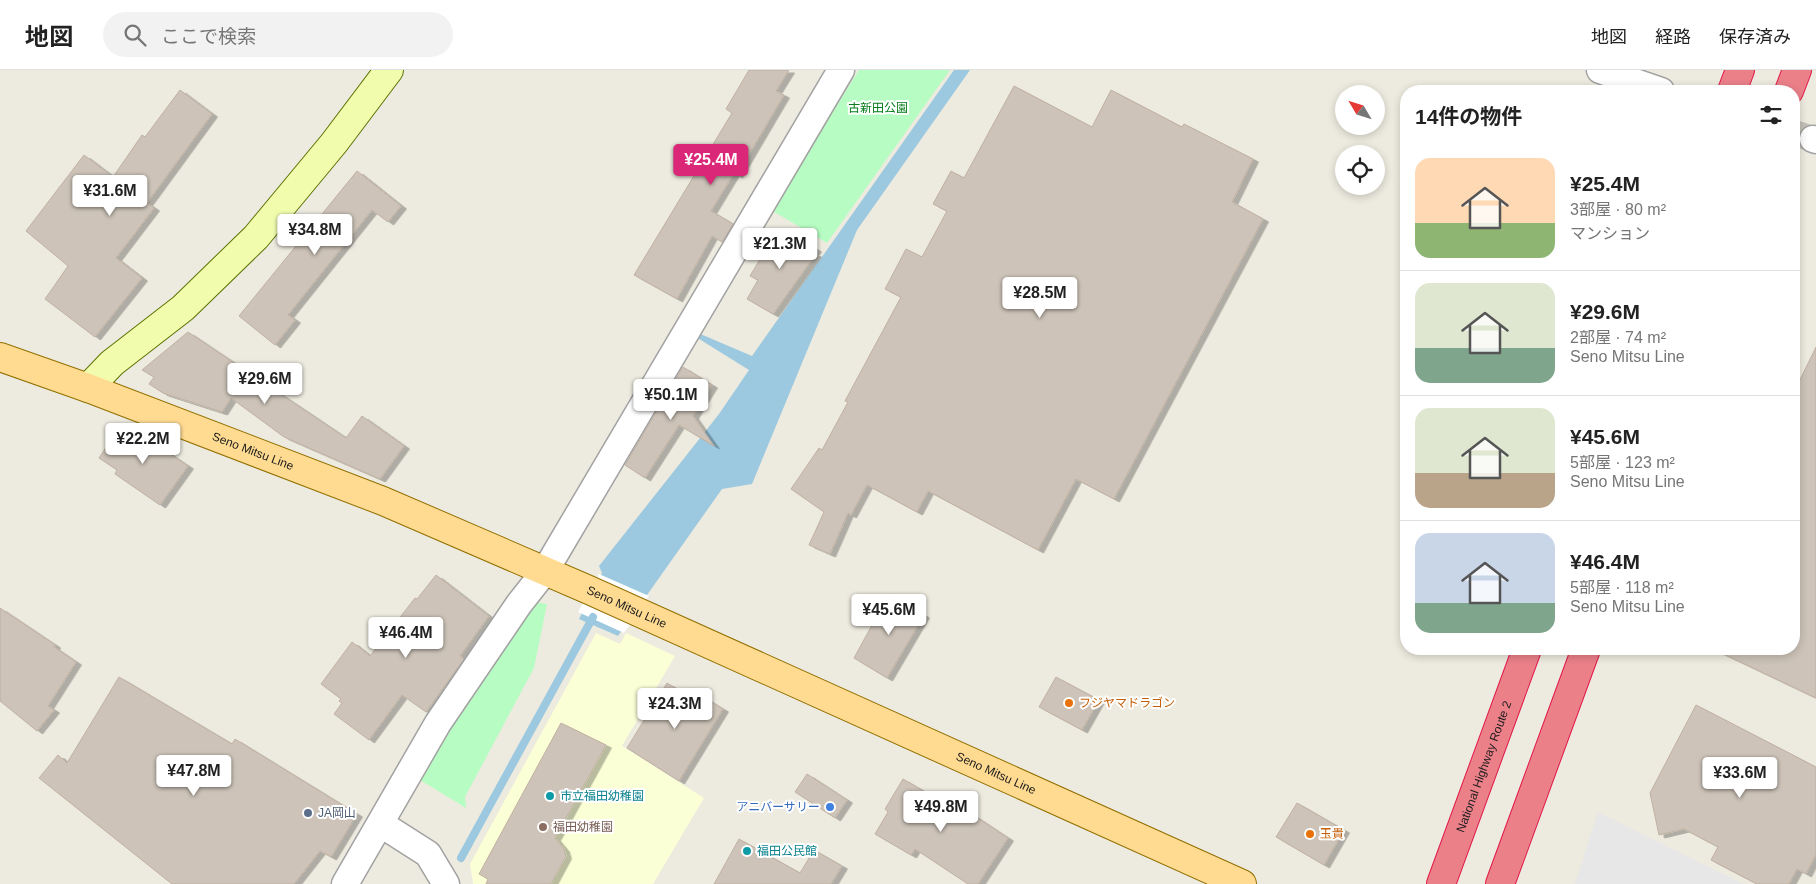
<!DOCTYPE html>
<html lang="ja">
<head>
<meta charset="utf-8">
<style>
  body { margin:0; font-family:Helvetica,"Noto Sans JP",sans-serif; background:#f2f2f2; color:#222; height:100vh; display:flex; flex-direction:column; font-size:19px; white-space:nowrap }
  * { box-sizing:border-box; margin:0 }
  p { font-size:16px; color:#767676 }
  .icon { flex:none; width:28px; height:28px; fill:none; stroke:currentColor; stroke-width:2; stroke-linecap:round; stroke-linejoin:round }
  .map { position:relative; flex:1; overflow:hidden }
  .sheet { position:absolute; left:1400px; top:15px; width:400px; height:570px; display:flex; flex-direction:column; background:#fff; border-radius:20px; box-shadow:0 2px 8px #0003 }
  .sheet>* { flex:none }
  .needle { width:32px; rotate:308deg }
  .buttons { position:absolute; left:1335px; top:15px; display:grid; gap:10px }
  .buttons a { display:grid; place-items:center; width:50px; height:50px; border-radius:50%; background:#fff; box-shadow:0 2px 8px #0003; font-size:25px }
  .price { position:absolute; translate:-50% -42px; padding:0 11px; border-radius:5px; background:#fff; color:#222; font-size:16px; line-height:32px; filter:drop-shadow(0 1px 2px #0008) }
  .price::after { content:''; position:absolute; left:50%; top:30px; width:15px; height:11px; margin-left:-8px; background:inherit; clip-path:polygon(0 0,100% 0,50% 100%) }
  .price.current { background:#db2777; color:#fff }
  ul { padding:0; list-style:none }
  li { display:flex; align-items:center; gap:15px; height:125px; padding:0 15px }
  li+li { border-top:1px solid #e0e0e0 }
  li span { display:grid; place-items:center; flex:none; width:140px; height:100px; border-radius:15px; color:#555 }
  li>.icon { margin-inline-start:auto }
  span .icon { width:60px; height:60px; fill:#fffc; stroke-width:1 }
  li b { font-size:21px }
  h2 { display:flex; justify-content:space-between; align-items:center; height:60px; padding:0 15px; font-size:21px }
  header { display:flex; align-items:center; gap:30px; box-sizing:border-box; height:70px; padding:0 25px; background:#fff; border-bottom:1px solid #e0e0e0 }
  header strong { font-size:24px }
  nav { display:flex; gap:28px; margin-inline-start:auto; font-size:18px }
  .search { width:350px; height:45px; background:#f2f2f2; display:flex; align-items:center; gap:12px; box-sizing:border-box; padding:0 18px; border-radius:28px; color:#767676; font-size:19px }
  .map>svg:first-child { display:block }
</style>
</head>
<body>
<header>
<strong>地図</strong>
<div class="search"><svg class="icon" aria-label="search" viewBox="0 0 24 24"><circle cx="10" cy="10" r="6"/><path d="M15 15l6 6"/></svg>ここで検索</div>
<nav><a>地図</a><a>経路</a><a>保存済み</a></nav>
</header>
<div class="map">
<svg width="1816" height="814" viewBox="0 0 1816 814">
  <defs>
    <filter id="shadow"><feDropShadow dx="5.5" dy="3" stdDeviation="0" flood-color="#0004"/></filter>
  </defs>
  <rect width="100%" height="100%" fill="#edeadf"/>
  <path fill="#fbffd6" d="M596 563 620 574 626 563 675 586 622 676 704 728 653 814H473L470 794Z"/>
  <path fill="#b7fdc3" d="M859 0H950L827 173 771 140Z
    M535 532 547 534 534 598 465 727 466 738 420 710 450 652Z"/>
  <path fill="#e7e7e7" d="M1598 742 1743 814H1575Z"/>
  <path fill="#9cc9df" d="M954 0H970L857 160 752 414 722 419 618 566 579 549 602 503 599 496 719 344 749 300 696 267 698 263 752 286Z"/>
  <path fill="#fff" d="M599 504 649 526 624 563 578 542Z"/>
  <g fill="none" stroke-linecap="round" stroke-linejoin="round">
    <path stroke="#9cc9df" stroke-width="8" d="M461 788 593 547"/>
  </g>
  <path fill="#cdc3b8" stroke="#c0b1a1" filter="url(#shadow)" d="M749 0H789L776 21 784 25 737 105 734 103 711 141 733 154 722 172 712 166 677 229 634 205 732 43 726 39Z
    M1014 16 1092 57 1111 20 1182 57 1184 54 1253 89 1232 132 1263 149 1114 429 1076 409 1038 480 928 421 917 442 867 415 851 445 848 443 830 484 809 475 824 442 791 419 819 378 822 380 848 332 845 331 901 227 885 219 906 179 922 187 947 141 933 134 951 101 964 108Z
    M180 20 212 44 147 133 154 138 116 188 142 208 95 267 45 229 68 196 26 161 84 85 113 107 142 65 145 67Z
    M357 101 401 136 388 152 372 140 288 245 295 250 275 275 239 246Z
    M778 159 782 161 784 159 816 179 813 183 816 184 773 244 747 229 758 210 750 206Z
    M188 262 346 368 362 346 404 376 380 409 284 367 231 328 222 342 163 323 149 314 154 307 142 300Z
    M1816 277V628L1713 579H1794V322Z
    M683 297 712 315 693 346 714 376 679 355 645 408 625 395Z
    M121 355 152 376 154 373 188 396 160 435 115 404 117 400 99 388Z
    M436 505 489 546 460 586 464 589 426 642 402 625 369 670 334 644 342 633 339 631 341 629 321 614 352 572 370 586 415 528 417 529Z
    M889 524 924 545 887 608 854 588Z
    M0 538 55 575 54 577 76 592 48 636 54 640 37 661 0 631Z
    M119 607 232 674 235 669 357 744 331 787 320 781 294 814H172L39 708 58 685 67 693Z
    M1056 607 1099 630 1082 660 1039 637Z
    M667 613 685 624 689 618 723 639 679 711 627 678Z
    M1696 635 1816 697V784L1806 804 1797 799 1789 814H1757L1711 790 1718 777 1684 759 1659 765 1650 723Z
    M561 653 606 675 555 768 564 779 566 786 551 814H486L488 809 479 804Z
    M807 704 847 730 835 748 795 722Z
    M903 709 953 738 955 733 1008 768 978 814H968L915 779 911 785 875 764 888 742 885 739Z
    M1297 733 1344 760 1324 795 1276 767Z
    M739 769 800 803 814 780 842 796 831 814H714Z"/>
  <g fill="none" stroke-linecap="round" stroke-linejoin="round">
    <path stroke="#c3c1b8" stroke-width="26" stroke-dasharray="26 13" stroke-linecap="butt" d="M1794 63 1813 69"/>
    <defs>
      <path id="street" d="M1600 0 1661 21
        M1813 69 1816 70
        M381 754 428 784 446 814
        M345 814 438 653 519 534 545 501 841 0"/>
      <path id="secondary" d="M88 318 112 293 183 238 256 167 334 73 389 0"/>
      <g id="primary">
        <path id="s1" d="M0 287 88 318 383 431 589 520 1242 814"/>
      </g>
      <g id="highway">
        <path d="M1732 21 1740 0"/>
        <path d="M1789 21 1797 0"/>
        <path id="s2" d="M1441 814 1527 579"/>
        <path d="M1500 814 1586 579"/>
      </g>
    </defs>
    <use href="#street" stroke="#a2a2a2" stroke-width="29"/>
    <use href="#secondary" stroke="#5b7300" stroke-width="30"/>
    <use href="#primary" stroke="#917000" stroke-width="30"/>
    <use href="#highway" stroke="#e01848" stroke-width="30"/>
    <use href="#street" stroke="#fff" stroke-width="26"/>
    <use href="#secondary" stroke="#f1fdad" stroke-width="28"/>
    <use href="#primary" stroke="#ffdb92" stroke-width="28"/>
    <use href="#highway" stroke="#eb8089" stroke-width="28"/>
  </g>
  <g fill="#e8710a" stroke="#fff" stroke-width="2">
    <circle cx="1069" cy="633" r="5"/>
    <circle cx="1310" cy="764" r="5"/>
  </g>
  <g fill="#0f9aa8" stroke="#fff" stroke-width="2">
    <circle cx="550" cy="726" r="5"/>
    <circle cx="747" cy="781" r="5"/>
  </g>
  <circle fill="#3f7fe0" stroke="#fff" stroke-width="2" cx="830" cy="737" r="5"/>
  <circle fill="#5c6f8a" stroke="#fff" stroke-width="2" cx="308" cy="743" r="5"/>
  <circle fill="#8d6e63" stroke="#fff" stroke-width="2" cx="543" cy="757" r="5"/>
  <g text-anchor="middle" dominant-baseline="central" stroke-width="4" stroke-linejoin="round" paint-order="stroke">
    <g font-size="12" fill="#047d1a" stroke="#fff">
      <text x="878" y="38">古新田公園</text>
    </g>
    <g font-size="12" fill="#1b1b1b" stroke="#fff">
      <text stroke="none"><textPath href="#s1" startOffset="270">Seno Mitsu Line</textPath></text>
      <text stroke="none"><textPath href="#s1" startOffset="675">Seno Mitsu Line</textPath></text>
      <text stroke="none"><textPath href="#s2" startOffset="125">National Highway Route 2</textPath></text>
      <text stroke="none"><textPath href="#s1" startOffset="1080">Seno Mitsu Line</textPath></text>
    </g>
    <g font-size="12" fill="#c56008" stroke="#fff" text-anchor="start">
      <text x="1079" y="633">フジヤマドラゴン</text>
      <text x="1320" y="764">玉貴</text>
    </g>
    <g font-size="12" fill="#0d838f" stroke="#fff" text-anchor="start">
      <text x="560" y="726">市立福田幼稚園</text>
      <text x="757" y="781">福田公民館</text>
    </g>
    <g font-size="12" fill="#366cbe" stroke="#fff" text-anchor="end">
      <text x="820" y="737">アニバーサリー</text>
    </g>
    <g font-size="12" fill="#4e5e75" stroke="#fff" text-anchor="start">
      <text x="318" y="743">JA岡山</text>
    </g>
    <g font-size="12" fill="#785e54" stroke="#fff" text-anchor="start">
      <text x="553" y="757">福田幼稚園</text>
    </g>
  </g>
</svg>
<div class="buttons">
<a><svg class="needle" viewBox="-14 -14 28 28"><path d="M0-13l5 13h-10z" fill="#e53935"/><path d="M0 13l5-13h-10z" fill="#767676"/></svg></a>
<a><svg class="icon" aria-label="locate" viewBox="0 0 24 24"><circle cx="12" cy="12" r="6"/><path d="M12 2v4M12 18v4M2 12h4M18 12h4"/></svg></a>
</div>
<b class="price current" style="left:711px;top:116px">¥25.4M</b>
<b class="price" style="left:110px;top:147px">¥31.6M</b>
<b class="price" style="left:315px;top:186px">¥34.8M</b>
<b class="price" style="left:780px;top:200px">¥21.3M</b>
<b class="price" style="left:1040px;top:249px">¥28.5M</b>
<b class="price" style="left:265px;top:335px">¥29.6M</b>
<b class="price" style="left:671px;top:351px">¥50.1M</b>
<b class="price" style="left:143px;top:395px">¥22.2M</b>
<b class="price" style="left:889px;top:566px">¥45.6M</b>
<b class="price" style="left:406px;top:589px">¥46.4M</b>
<b class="price" style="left:675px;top:660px">¥24.3M</b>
<b class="price" style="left:194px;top:727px">¥47.8M</b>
<b class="price" style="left:1740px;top:729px">¥33.6M</b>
<b class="price" style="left:941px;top:763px">¥49.8M</b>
<section class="sheet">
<h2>14件の物件<svg class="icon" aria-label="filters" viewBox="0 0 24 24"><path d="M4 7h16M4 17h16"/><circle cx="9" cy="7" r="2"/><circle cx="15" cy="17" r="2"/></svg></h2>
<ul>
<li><span style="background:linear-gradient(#ffd9b3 65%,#8fb573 0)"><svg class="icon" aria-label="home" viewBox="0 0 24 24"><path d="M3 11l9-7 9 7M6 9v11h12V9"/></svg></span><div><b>¥25.4M</b><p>3部屋 · 80 m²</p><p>マンション</p></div></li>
<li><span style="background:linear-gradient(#dfe7d0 65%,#7fa58c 0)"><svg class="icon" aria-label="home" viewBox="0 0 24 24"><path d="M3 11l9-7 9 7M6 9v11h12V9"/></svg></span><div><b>¥29.6M</b><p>2部屋 · 74 m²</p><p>Seno Mitsu Line</p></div></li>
<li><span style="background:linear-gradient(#dfe7d0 65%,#b9a48a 0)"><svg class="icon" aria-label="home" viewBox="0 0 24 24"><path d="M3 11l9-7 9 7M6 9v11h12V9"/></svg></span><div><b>¥45.6M</b><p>5部屋 · 123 m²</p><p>Seno Mitsu Line</p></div></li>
<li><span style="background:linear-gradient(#c9d6e8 70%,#7fa58c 0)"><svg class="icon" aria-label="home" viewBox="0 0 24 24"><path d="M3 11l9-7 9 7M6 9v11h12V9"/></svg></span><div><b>¥46.4M</b><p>5部屋 · 118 m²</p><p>Seno Mitsu Line</p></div></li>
</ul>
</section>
</div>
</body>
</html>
